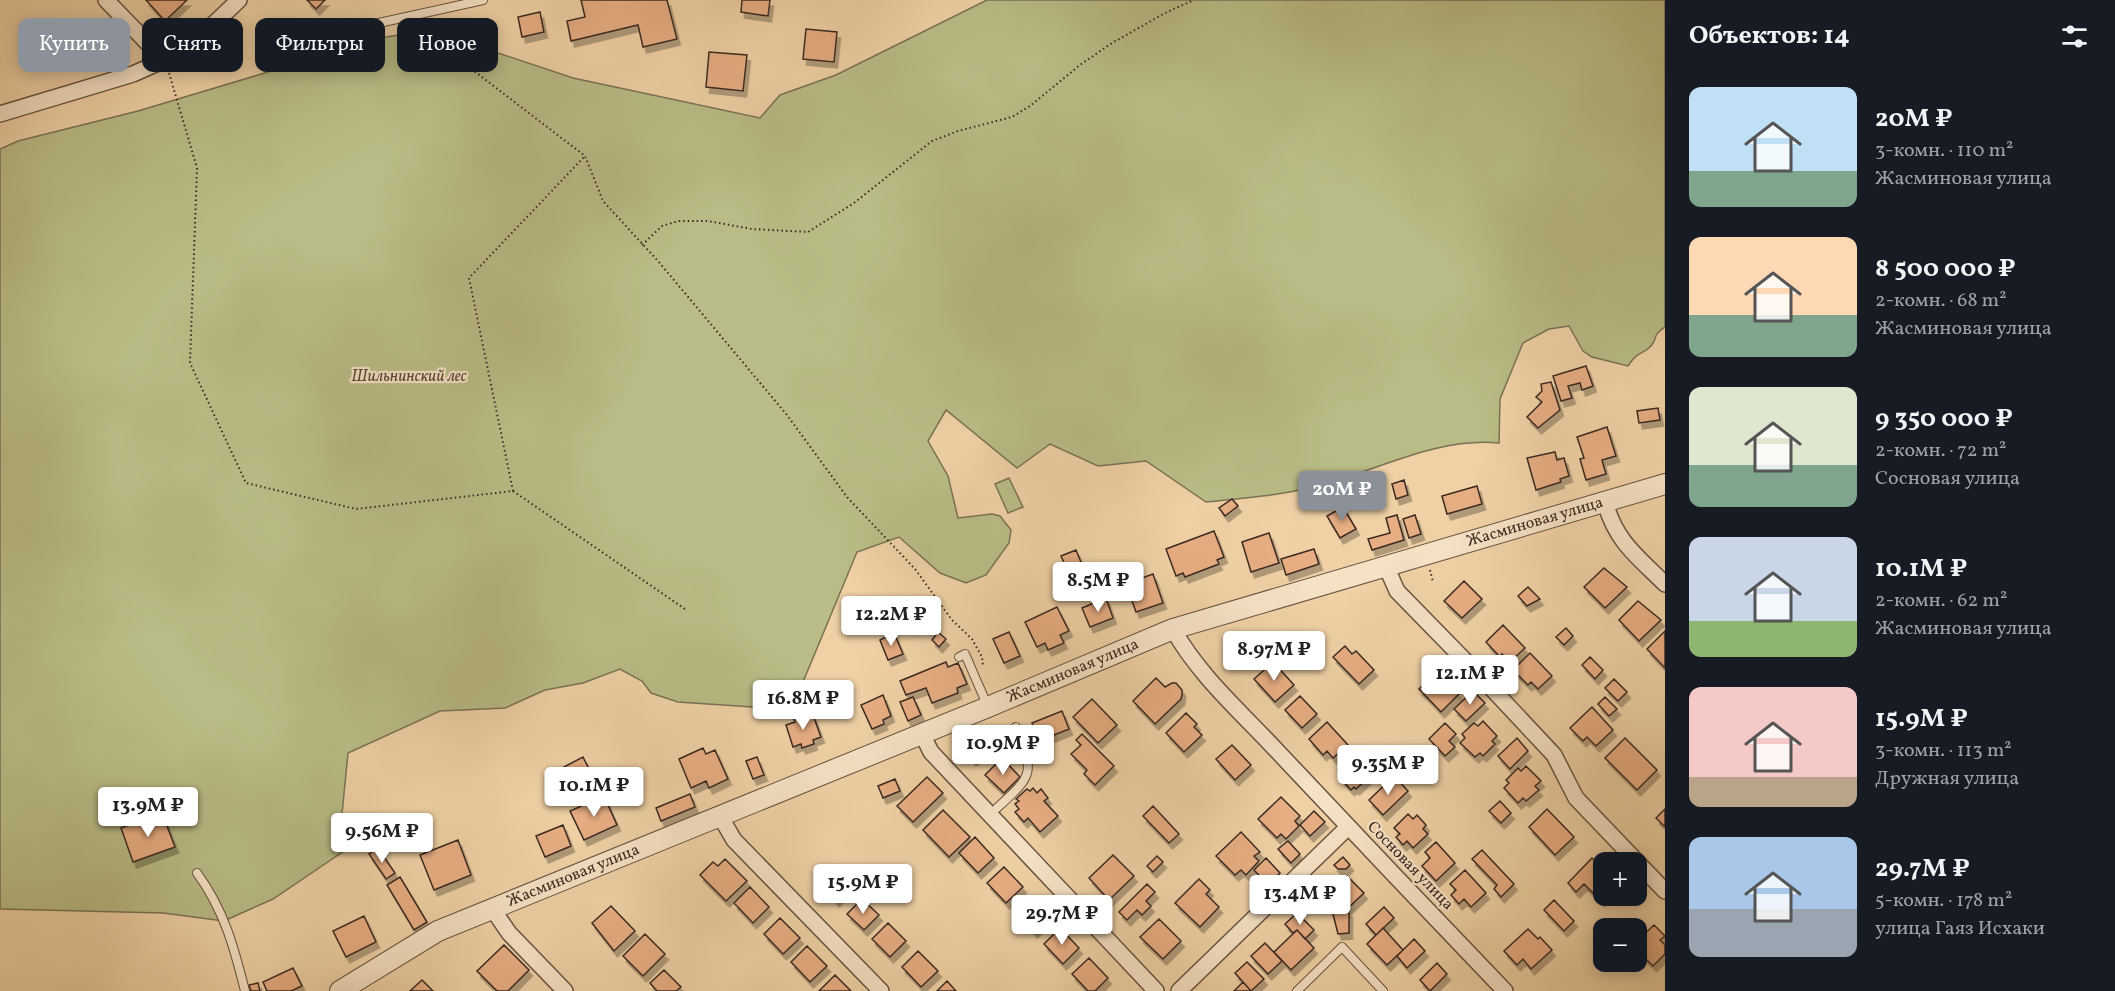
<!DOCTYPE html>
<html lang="ru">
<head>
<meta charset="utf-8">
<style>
  body { margin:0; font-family:Vollkorn,serif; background:#242831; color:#f1f3f6; height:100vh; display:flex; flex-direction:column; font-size:22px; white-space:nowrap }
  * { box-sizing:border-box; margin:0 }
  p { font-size:20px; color:#9ea1a6 }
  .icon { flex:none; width:33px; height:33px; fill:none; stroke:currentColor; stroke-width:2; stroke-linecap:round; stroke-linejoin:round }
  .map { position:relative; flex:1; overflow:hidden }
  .drawer { display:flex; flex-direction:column; background:#171b24; width:450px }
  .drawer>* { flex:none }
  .guide { position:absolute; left:18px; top:18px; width:570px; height:54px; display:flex; gap:12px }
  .fabs { position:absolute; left:1593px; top:852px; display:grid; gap:12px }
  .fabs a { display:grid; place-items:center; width:54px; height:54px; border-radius:12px; background:#171b24; box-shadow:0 3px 15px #0003; font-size:30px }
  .price { position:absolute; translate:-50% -51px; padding:0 14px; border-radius:6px; background:#fff; color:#222; font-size:20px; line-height:39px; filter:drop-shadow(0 2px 3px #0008) }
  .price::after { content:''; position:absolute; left:50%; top:36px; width:18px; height:14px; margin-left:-9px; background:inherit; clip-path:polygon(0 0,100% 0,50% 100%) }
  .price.selected { background:#8c9099; color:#fff }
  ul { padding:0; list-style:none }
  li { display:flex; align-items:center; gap:18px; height:150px; padding:0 24px }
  li span { display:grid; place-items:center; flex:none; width:168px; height:120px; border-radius:12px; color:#555 }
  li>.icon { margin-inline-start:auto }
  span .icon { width:72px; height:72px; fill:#fffc; stroke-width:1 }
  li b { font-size:26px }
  h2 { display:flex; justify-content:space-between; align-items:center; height:72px; padding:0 24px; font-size:26px }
  .pill { padding:0 21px; border-radius:12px; background:#171b24; box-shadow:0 3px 15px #0003; font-size:21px; line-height:54px }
  .pill.selected { background:#8c9099; color:#fff }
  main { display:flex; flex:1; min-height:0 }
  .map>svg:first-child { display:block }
</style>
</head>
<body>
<main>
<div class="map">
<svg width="1665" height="991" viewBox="0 0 1665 991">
  <defs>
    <filter id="shadow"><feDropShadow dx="3.5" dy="6" stdDeviation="0" flood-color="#0004"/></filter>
  </defs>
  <rect width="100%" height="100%" fill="#efd1a5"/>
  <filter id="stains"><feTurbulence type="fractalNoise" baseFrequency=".00333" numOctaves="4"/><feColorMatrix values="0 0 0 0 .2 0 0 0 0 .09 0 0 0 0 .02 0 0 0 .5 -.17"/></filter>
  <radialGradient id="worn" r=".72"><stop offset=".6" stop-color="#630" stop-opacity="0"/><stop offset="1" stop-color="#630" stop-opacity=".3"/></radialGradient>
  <path fill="#b9bc86" stroke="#7a7254" stroke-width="1.5" d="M987 0H1665V327C1652 335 1658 338 1651 346 1643 355 1637 351 1628 366L1592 357 1583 351 1569 326 1549 329 1523 343 1500 399 1499 443C1439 437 1382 468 1325 484 1286 495 1246 498 1206 502L1146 461 1098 466 1050 444 1017 468 946 410 928 441 948 476 958 518 992 514 1000 516 1011 530 1009 543 986 575 966 583 940 573 899 537 857 552 803 682 769 708 678 702 651 693 642 681 620 669 583 683 545 690 505 708 440 711 348 753 341 824 347 849 273 899 224 921 163 913 0 909V149L18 141 138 111 268 72 339 44 479 23 495 52 573 78 760 118 780 95 836 75Z
    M1009 478 1023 507 1008 513 995 484Z"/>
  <path fill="#e7ad83" stroke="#3b2921" stroke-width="1.5" filter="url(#shadow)" d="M146 0H187L165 21Z
    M307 0H325L316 9Z
    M581 0H667L677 39 643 47 638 25 571 41 567 21 585 17Z
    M742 0H770L768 16 741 12Z
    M540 12 544 32 522 37 518 17Z
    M806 29 837 32 834 62 803 59Z
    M75 30 81 51 69 54 70 57 50 63 43 38Z
    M709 52 747 55 743 91 706 87Z
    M1586 366 1593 386 1582 390 1580 383 1568 386 1572 398 1561 401 1553 376Z
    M1551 382 1560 410 1538 428 1527 417 1542 402 1536 397 1542 391 1541 384Z
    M1658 408 1660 420 1639 423 1637 411Z
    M1607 427 1616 456 1602 460 1606 474 1586 480 1580 459 1584 458 1577 437Z
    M1555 452 1557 460 1564 458 1569 476 1560 479 1561 482 1536 490 1527 458Z
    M1404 480 1408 495 1396 499 1392 484Z
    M1477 486 1482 504 1447 514 1442 496Z
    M1232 499 1238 506 1225 516 1219 508Z
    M1343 507 1356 529 1340 538 1327 516Z
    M1397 515 1404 540 1372 550 1368 539 1390 533 1386 518Z
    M1415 515 1421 534 1409 538 1403 519Z
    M1214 531 1224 557 1217 560 1219 564 1185 577 1183 573 1176 576 1166 549Z
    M1269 533 1279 563 1251 572 1242 542Z
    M1314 549 1319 564 1286 575 1281 559Z
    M1076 550 1085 572 1071 578 1061 556Z
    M1604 568 1627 587 1605 608 1584 587Z
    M1153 574 1163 603 1136 612 1126 584Z
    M1464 581 1482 599 1462 618 1444 601Z
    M1528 587 1540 599 1527 606 1518 596Z
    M1106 598 1113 618 1090 627 1082 608Z
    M1638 601 1661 620 1639 641 1619 620Z
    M1057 607 1069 631 1060 635 1064 643 1048 650 1045 643 1037 647 1025 622Z
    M1503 625 1525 648 1510 662 1502 654 1500 657 1486 642Z
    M1566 628 1573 636 1564 645 1556 637Z
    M1665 631V668L1647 649Z
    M938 632 946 639 939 647 932 640Z
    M1009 632 1020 656 1004 663 993 639Z
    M894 633 903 654 888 660 880 640Z
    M1258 639 1261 649 1242 655 1239 645Z
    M1345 646 1352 654 1356 651 1374 670 1359 684 1333 657Z
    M1530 653 1552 676 1538 689 1531 682 1528 685 1513 670Z
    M1590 657 1603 670 1595 679 1582 665Z
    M946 662 948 667 958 663 967 684 957 688 958 693 932 703 926 688 906 695 900 681Z
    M1273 662 1294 685 1275 702 1254 679Z
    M1438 671 1459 694 1441 712 1419 689Z
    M1156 678 1165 687 1172 683H1176L1182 690V695L1181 699 1155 724 1133 701Z
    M1614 679 1627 692 1618 701 1605 688Z
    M1473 691 1485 703 1466 721 1454 709Z
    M883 695 891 716 883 720 884 724 872 729 861 705Z
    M1300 696 1317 714 1302 728 1285 710Z
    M913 697 921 715 908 721 900 702Z
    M1605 697 1617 709 1609 716 1598 704Z
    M1092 699 1117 725 1098 743 1073 717Z
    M1592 707 1613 730 1596 746 1587 737 1583 741 1570 728Z
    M1062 711 1069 729 1039 741 1032 723Z
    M1186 713 1197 724 1194 727 1202 735 1184 752 1166 733Z
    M804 714 805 718 813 715 821 737 813 740 814 744 802 748 801 744 793 747 786 725 795 722 793 718Z
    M1483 721 1497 736 1492 741 1495 744 1483 756 1480 753 1475 757 1460 743 1465 738 1462 734 1474 723 1478 726Z
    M1327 722 1348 745 1333 758 1327 751 1323 755 1309 739Z
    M1445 723 1456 734 1449 741 1455 747 1445 756 1429 739Z
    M1007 734 1012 746 998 751 993 739Z
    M1082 734 1114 766 1095 785 1084 774 1087 770 1071 754 1081 745 1076 740Z
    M1517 738 1528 751 1510 769 1498 756Z
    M1625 738 1657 770 1637 790 1605 758Z
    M1232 745 1251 765 1235 780 1216 759Z
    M703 748 706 754 715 750 728 779 709 788 706 781 691 788 679 759Z
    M979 749 982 755 972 760 969 754Z
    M1355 754 1373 773 1356 789 1354 787 1351 790 1341 779 1344 777 1338 770Z
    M583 757 591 773 566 785 558 770Z
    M757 757 764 775 753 779 746 761Z
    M1002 758 1020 777 1004 793 985 775Z
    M1526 766 1541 781 1535 786 1539 790 1526 801 1523 798 1518 803 1504 788 1509 783 1506 780 1518 768 1521 771Z
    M1394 776 1408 791 1383 815 1369 800Z
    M927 777 943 793 913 822 897 806Z
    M895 779 900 791 883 798 878 786Z
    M1033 788 1037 793 1041 789 1048 798 1044 801 1058 816 1040 832 1028 818 1024 822 1015 812 1019 809 1015 804 1019 801 1016 799 1027 789 1030 791Z
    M690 794 695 807 661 821 656 808Z
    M604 796 617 825 584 840 570 811Z
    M1281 797 1300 816 1295 821 1299 826 1286 839 1281 834 1277 838 1258 819Z
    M1500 801 1511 813 1501 823 1489 811Z
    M1153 806 1179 834 1169 843 1143 816Z
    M1547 809 1574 837 1555 855 1529 827Z
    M1665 809V827L1656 818Z
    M943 810 970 837 949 857 923 830Z
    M1314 811 1325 822 1310 836 1300 825Z
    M162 813 175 847 133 862 121 828Z
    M1408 814 1413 819 1417 815 1426 825 1423 829 1428 834 1413 848 1407 841 1403 845 1396 837 1400 834 1394 828Z
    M563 825 571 846 545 857 536 836Z
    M1241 832 1260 852 1254 856 1259 861 1246 875 1241 870 1235 875 1216 856Z
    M975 837 994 858 978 873 959 853Z
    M458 840 471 875 434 890 420 855Z
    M1288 841 1300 854 1291 863 1278 849Z
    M1436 842 1455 863 1436 881 1422 866 1430 858 1425 852Z
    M378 848 395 873 386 879 369 854Z
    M1482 850 1514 884 1501 897 1494 889 1497 885 1472 859Z
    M1113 855 1134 876 1109 900 1089 878Z
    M1157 856 1163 862 1153 872 1147 866Z
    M1343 857 1350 865 1346 869H1338L1334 865Z
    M1266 858 1280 873 1268 885 1254 870Z
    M1592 858 1601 866 1599 869 1604 874V896H1607L1601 901 1584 884 1576 892 1568 883Z
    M725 859 747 881 726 901 700 875 713 862 718 866Z
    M1004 867 1023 887 1006 903 987 883Z
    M833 868 851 885 836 901 818 883Z
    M1465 870 1486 893 1471 907 1464 899 1459 904 1451 895 1456 890 1450 884Z
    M1347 876 1364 893 1347 909 1331 893Z
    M400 877 427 922 414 930 387 885Z
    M1322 878 1334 890 1331 893 1349 911V933L1338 934 1332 910 1311 889Z
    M1199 879 1210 890 1206 894 1219 907 1200 927 1175 903Z
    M1147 884 1155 892 1146 901 1151 906 1142 915 1137 910 1127 920 1119 912Z
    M750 887 769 907 753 923 734 903Z
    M1031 896 1051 916 1034 932 1015 912Z
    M862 899 879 915 864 930 847 914Z
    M1554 900 1574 921 1564 931 1544 910Z
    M611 906 635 931 614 951 592 923Z
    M1384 907 1394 918 1376 935 1366 924Z
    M1297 913 1314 930 1305 939 1297 930 1293 933 1285 924Z
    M364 916 376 942 346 957 333 931Z
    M780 918 800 938 783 954 764 934Z
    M1159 919 1181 941 1163 959 1140 937Z
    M888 923 906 941 890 957 872 939Z
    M1654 925 1665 936 1660 940 1665 945V954L1653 966 1636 949V942Z
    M1060 928 1079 948 1063 964 1044 944Z
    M1383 928 1403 950 1387 965 1367 944Z
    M1528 929 1538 939 1540 937 1552 950 1531 969 1523 959 1517 965 1504 951Z
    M1297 930 1314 948 1291 970 1274 952Z
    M645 934 665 954 643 976 623 956Z
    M1414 939 1425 951 1407 968 1397 956Z
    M1265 943 1282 961 1268 974 1251 956Z
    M504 945 529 970 508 991H497L477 971Z
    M807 946 827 966 810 982 791 962Z
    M918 951 938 971 921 987 902 967Z
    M1089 958 1108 978 1095 991H1088L1072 974Z
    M1247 962 1264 979 1251 991 1235 973Z
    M1437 963 1447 974 1430 991 1420 980Z
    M293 968 302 986 291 991H267L263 982Z
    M664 970 681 987 676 991H657L650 983Z
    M835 975 851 991H819Z
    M422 980 433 991H410Z
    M947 981 956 991H937Z
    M1243 982 1251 991H1234Z
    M258 983 260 991H251L249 985Z"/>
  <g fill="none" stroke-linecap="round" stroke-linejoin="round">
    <defs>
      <path id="service" d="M338 32 483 0
        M959 657 965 654 988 707
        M997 808C1033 775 1035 774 1016 727
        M197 873C224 910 234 947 245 991
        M1297 991 1342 947 1383 991"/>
      <path id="minor" d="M106 0 165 61
        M0 114 133 74 185 51 239 0
        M1605 502C1616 542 1637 556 1665 584
        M1386 566 1397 591 1481 677 1554 755 1576 798 1665 891
        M1173 629C1199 676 1243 714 1279 753 1354 833 1429 912 1505 991
        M922 734 931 752 1156 991
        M720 816 734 840 881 991
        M492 908 509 933 565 991
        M1179 991 1347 828"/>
      <g id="tertiary">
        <path id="s1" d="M340 991 438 931 988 707 1173 629 1665 484"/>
      </g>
    </defs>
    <use href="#service" stroke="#685342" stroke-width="10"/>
    <use href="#minor" stroke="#685342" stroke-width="18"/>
    <use href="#tertiary" stroke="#685342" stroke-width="22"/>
    <path stroke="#3b2921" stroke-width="2" stroke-dasharray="1.5 3" stroke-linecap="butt" d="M414 25 585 156 603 201 658 261 787 415 847 497 915 569 952 620 972 639 982 657 983 666
      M169 73 197 168 190 363 246 483 356 509 513 491 469 278 585 156
      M642 245 662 226 678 221H708L752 229 808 232 854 203 932 141 958 131 1012 117 1030 106 1080 65 1112 43 1167 12 1194 0
      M513 491 685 609
      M1430 570 1433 582"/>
    <use href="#service" stroke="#f5e1c4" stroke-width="8"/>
    <use href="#minor" stroke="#f5e1c4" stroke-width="15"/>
    <use href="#tertiary" stroke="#f5e1c4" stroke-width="20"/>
  </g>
  <g text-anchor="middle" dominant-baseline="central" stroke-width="4.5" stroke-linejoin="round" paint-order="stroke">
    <g font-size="16" font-style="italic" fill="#544635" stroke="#f5e1c4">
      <text x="409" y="377">Шильнинский лес</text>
    </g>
    <g font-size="16" fill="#3b2921" stroke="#f5e1c4">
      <text stroke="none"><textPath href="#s1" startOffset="1287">Жасминовая улица</textPath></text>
      <text stroke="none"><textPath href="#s1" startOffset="801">Жасминовая улица</textPath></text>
      <text transform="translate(1410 866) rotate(46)">Сосновая улица</text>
      <text stroke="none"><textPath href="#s1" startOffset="261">Жасминовая улица</textPath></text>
    </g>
  </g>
  <rect width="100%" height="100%" filter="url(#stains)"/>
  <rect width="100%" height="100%" fill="url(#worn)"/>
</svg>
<div class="fabs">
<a>+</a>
<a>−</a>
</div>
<b class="price selected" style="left:1342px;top:522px">20M ₽</b>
<b class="price" style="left:1098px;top:613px">8.5M ₽</b>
<b class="price" style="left:891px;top:647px">12.2M ₽</b>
<b class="price" style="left:1274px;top:682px">8.97M ₽</b>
<b class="price" style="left:1470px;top:706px">12.1M ₽</b>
<b class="price" style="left:803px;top:731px">16.8M ₽</b>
<b class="price" style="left:1003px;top:776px">10.9M ₽</b>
<b class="price" style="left:1388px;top:796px">9.35M ₽</b>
<b class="price" style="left:594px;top:818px">10.1M ₽</b>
<b class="price" style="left:148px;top:838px">13.9M ₽</b>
<b class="price" style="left:382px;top:864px">9.56M ₽</b>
<b class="price" style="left:863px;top:915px">15.9M ₽</b>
<b class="price" style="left:1300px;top:926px">13.4M ₽</b>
<b class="price" style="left:1062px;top:946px">29.7M ₽</b>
<div class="guide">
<a class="pill selected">Купить</a>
<a class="pill">Снять</a>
<a class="pill">Фильтры</a>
<a class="pill">Новое</a>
</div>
</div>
<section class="drawer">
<h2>Объектов: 14<svg class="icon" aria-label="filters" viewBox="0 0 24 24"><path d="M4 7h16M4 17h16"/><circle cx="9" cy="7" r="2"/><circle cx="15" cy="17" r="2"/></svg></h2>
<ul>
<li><span style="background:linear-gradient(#bfe0f5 70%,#7fa58c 0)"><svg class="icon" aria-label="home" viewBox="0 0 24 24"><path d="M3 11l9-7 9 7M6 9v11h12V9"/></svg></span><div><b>20M ₽</b><p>3-комн. · 110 m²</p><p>Жасминовая улица</p></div></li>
<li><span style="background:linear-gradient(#ffd9b3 65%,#7fa58c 0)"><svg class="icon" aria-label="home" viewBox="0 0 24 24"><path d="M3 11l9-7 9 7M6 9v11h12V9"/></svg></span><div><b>8 500 000 ₽</b><p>2-комн. · 68 m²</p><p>Жасминовая улица</p></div></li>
<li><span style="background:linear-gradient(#dfe7d0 65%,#7fa58c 0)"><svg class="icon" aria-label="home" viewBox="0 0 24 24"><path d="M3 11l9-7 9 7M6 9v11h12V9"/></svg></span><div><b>9 350 000 ₽</b><p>2-комн. · 72 m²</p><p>Сосновая улица</p></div></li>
<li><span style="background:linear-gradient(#c9d6e8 70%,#8fb573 0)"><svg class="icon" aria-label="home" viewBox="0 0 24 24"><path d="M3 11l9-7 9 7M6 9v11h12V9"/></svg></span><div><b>10.1M ₽</b><p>2-комн. · 62 m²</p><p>Жасминовая улица</p></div></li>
<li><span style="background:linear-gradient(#f6c9c9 75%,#b9a48a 0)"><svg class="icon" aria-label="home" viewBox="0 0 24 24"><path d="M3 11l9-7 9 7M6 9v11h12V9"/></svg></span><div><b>15.9M ₽</b><p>3-комн. · 113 m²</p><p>Дружная улица</p></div></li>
<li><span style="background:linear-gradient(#a9c7e8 60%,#9aa5b1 0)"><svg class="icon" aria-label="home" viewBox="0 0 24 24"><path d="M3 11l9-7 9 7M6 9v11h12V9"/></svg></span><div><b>29.7M ₽</b><p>5-комн. · 178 m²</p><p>улица Гаяз Исхаки</p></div></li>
</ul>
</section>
</main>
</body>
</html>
